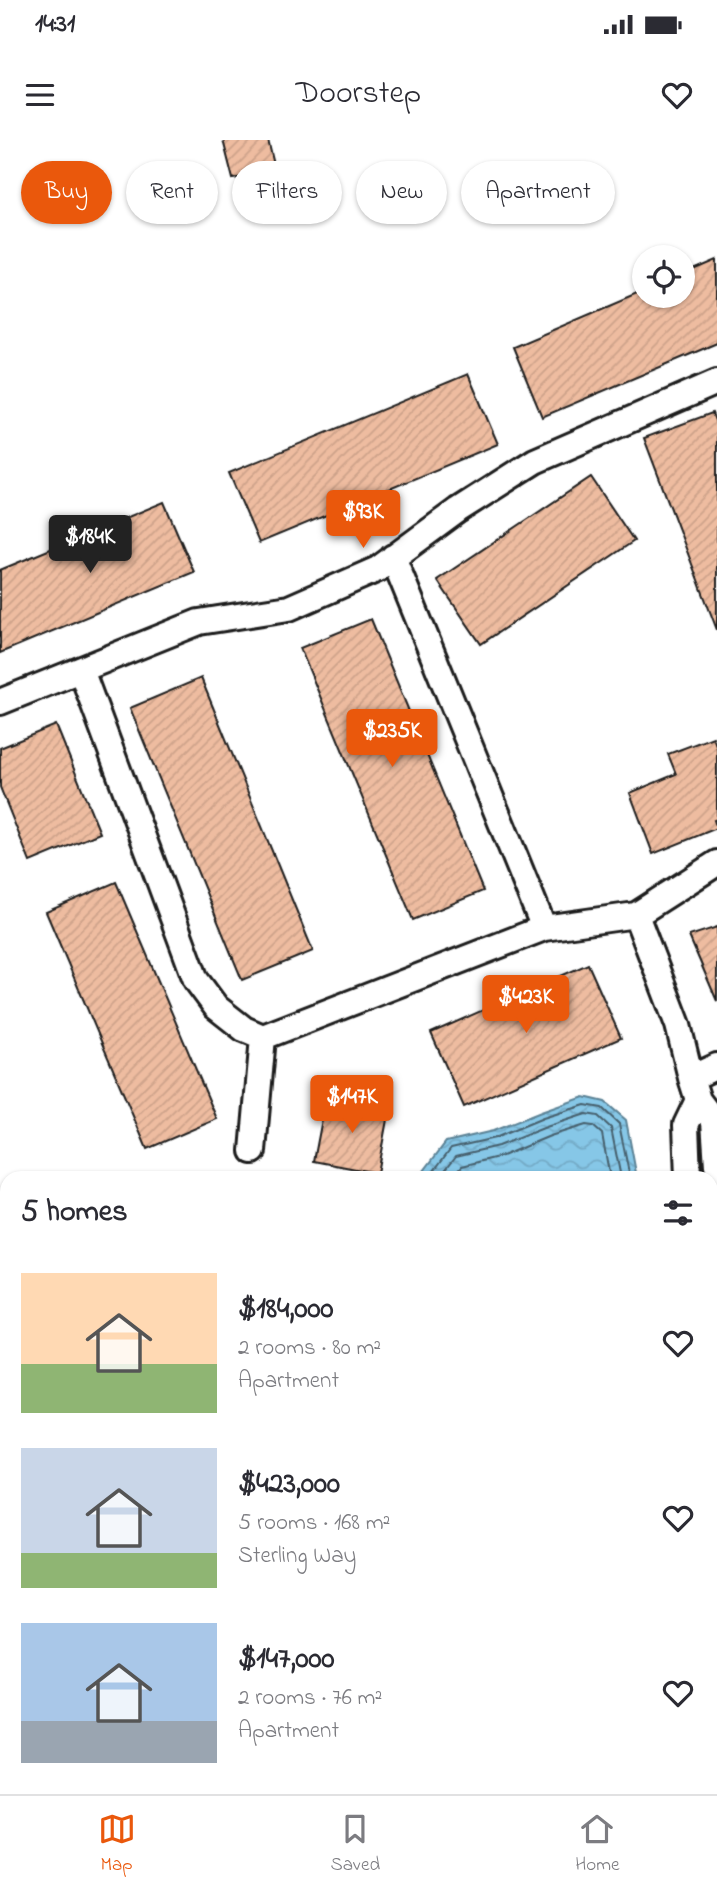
<!DOCTYPE html>
<html lang="en">
<head>
<meta charset="utf-8">
<style>
  body { margin:0; font-family:"Indie Flower",sans-serif; background:#f7f7f7; color:#2b2b33; height:100vh; display:flex; flex-direction:column; font-size:26px; white-space:nowrap }
  * { box-sizing:border-box; margin:0 }
  p { font-size:23px; color:#7c7c81 }
  .icon { flex:none; width:38px; height:38px; fill:none; stroke:currentColor; stroke-width:2; stroke-linecap:round; stroke-linejoin:round }
  .map { position:relative; flex:1; overflow:hidden }
  .details { position:absolute; left:0px; top:1031px; width:718px; height:625px; display:flex; flex-direction:column; background:#fff; border-radius:21px 21px 0 0; box-shadow:0 2px 5px #0004 }
  .details>* { flex:none }
  .banner { position:absolute; left:21px; top:21px; width:676px; height:63px; display:flex; gap:14px }
  .fabs { position:absolute; left:632px; top:105px; display:grid; gap:14px }
  .fabs a { display:grid; place-items:center; width:63px; height:63px; border-radius:50%; background:#fff; box-shadow:0 2px 5px #0004; font-size:35px }
  .price { position:absolute; translate:-50% -60px; padding:0 16px; border-radius:7px; background:#ea580c; color:#fff; font-size:23px; line-height:46px; filter:drop-shadow(0 2px 4px #0008) }
  .price::after { content:''; position:absolute; left:50%; top:42px; width:21px; height:16px; margin-left:-10px; background:inherit; clip-path:polygon(0 0,100% 0,50% 100%) }
  .price.current { background:#222; color:#fff }
  ul { padding:0; list-style:none }
  li { display:flex; align-items:center; gap:21px; height:175px; padding:0 21px }
  li span { display:grid; place-items:center; flex:none; width:196px; height:140px; border-radius:0px; color:#555 }
  li>.icon { margin-inline-start:auto }
  span .icon { width:84px; height:84px; fill:#fffc; stroke-width:1 }
  li b { font-size:30px }
  h2 { display:flex; justify-content:space-between; align-items:center; height:84px; padding:0 21px; font-size:30px }
  .tag { padding:0 24px; border-radius:32px; background:#fff; box-shadow:0 2px 5px #0004; font-size:24px; line-height:63px }
  .tag.current { background:#ea580c; color:#fff }
  .status { display:flex; justify-content:space-between; align-items:center; height:49px; padding:0 35px; background:#fff; direction:ltr }
  .status svg { height:19px; fill:currentColor }
  header { display:flex; justify-content:space-between; align-items:center; height:91px; padding:0 21px; background:#fff; font-size:32px; font-weight:600 }
  .menu { display:flex; justify-content:space-around; align-items:center; height:98px; border-top:2px solid #e1e1e2; background:#fff; font-size:19px; color:#7c7c81 }
  .menu a { display:grid; justify-items:center; gap:4px }
  .menu .current { color:#ea580c }
  .map>svg:first-child { display:block }
</style>
</head>
<body>
<div class="status"><b>14:31</b><svg viewBox="0 0 49 12"><path d="M0 12V9h3v3zM5 12V6h3v6zM10 12V3h3v9zM15 12V0h3v12zM26 1h20v11H26zM47 4h2v5h-2z"/></svg></div>
<header><svg class="icon" aria-label="menu" viewBox="0 0 24 24"><path d="M4 6h16M4 12h16M4 18h16"/></svg>Doorstep<svg class="icon" aria-label="heart" viewBox="0 0 24 24"><path d="M12 20l-8-8c-3-5 5-10 8-4 3-6 11-1 8 4z"/></svg></header>
<div class="map">
<svg width="717" height="1654" viewBox="0 0 717 1654">
  <defs>
    <pattern id="water-waves" width="16" height="10" patternUnits="userSpaceOnUse" patternTransform="scale(1.75)"><rect width="16" height="10" fill="#86c7e7"/><path d="M0 5q4-4 8 0t8 0" fill="none" stroke="#73aac6"/></pattern>
    <pattern id="building-hatch" width="6" height="6" patternUnits="userSpaceOnUse" patternTransform="scale(1.75)"><rect width="6" height="6" fill="#eebca0"/><path d="M-1 1l2-2M0 6l6-6M5 7l2-2" fill="none" stroke="#cca189"/></pattern>
  </defs>
  <rect width="100%" height="100%" fill="#fff"/>
  <filter id="ink" filterUnits="userSpaceOnUse"><feTurbulence type="fractalNoise" baseFrequency=".0143" numOctaves="2"/><feDisplacementMap in="SourceGraphic" scale="14" xChannelSelector="R" yChannelSelector="G"/><feConvolveMatrix kernelMatrix="1 2 1 2 8 2 1 2 1" color-interpolation-filters="sRGB"/></filter>
  <g filter="url(#ink)">
    <path fill="url(#water-waves)" stroke="#5c8396" stroke-width="2" d="M584 957 605 962 626 980 637 1038H426L424 1031 446 1002 493 991 541 972Z"/>
    <g fill="none" stroke-linecap="round" stroke-linejoin="round">
      <path stroke="#46606d" stroke-width="2" d="M432 1038 433 1032 451 1008 495 998 543 978 585 965 602 968 619 984 630 1038
        M441 1038 442 1034 456 1016 498 1006 546 987 586 974 598 976 611 988 621 1038
        M452 1038 462 1026 502 1016 550 996 586 985 593 986 602 994 610 1038"/>
    </g>
    <path fill="url(#building-hatch)" stroke="#1c1c1c" stroke-width="2" d="M223 0H268L275 29 233 39Z
      M717 120V203L542 277 513 207 644 151V156H682V135Z
      M468 234 498 304 259 403 229 333Z
      M712 273 717 286V490L644 298Z
      M591 337 634 401 481 504 437 440Z
      M164 362 194 432 0 513V430Z
      M371 479 483 751 413 780 300 508Z
      M201 538 313 811 242 840 130 568Z
      M56 585 100 693 30 722 0 647V608Z
      M713 597 717 608V679L714 680 717 688 653 714 630 653 676 634 668 614Z
      M116 742 217 979 147 1009 46 772Z
      M717 787V861L689 796Z
      M588 824 621 898 464 967 431 893Z
      M326 958 389 969 377 1033 314 1021Z
      M717 1461V1521L710 1523V1462Z
      M717 1543V1580L714 1569H710V1544Z
      M246 1648H272L267 1654H254Z"/>
    <g fill="none" stroke-linecap="round" stroke-linejoin="round">
      <defs>
        <path id="street" d="M393 417 544 788
          M81 530 196 840 216 867 244 889 263 897 544 788 636 775 717 723
          M0 562 199 482 289 468 378 429 458 370 535 321 717 242
          M636 775 678 885 691 938 698 960 714 981 717 1026
          M691 938 717 926
          M253 1011 263 897
          M688 1038 686 985 698 960
          M710 1054 717 1039
          M0 1375 7 1361
          M0 1484 7 1503
          M108 1648 114 1654
          M664 1648 665 1654
          M361 1654 364 1648
          M705 1654 717 1652"/>
        <path id="primary" d="M0 1086 7 1088
          M0 1171 7 1172
          M710 1243 717 1244
          M710 1319 717 1321"/>
      </defs>
      <use href="#street" stroke="#1c1c1c" stroke-width="30"/>
      <use href="#primary" stroke="#1c1c1c" stroke-width="44"/>
      <use href="#street" stroke="#fff" stroke-width="24"/>
      <use href="#primary" stroke="#fff" stroke-width="38"/>
    </g>
  </g>
</svg>
<div class="fabs">
<a><svg class="icon" aria-label="locate" viewBox="0 0 24 24"><circle cx="12" cy="12" r="6"/><path d="M12 2v4M12 18v4M2 12h4M18 12h4"/></svg></a>
</div>
<b class="price" style="left:363px;top:410px">$93K</b>
<b class="price current" style="left:90px;top:435px">$184K</b>
<b class="price" style="left:392px;top:629px">$235K</b>
<b class="price" style="left:526px;top:895px">$423K</b>
<b class="price" style="left:352px;top:995px">$147K</b>
<div class="banner">
<a class="tag current">Buy</a>
<a class="tag">Rent</a>
<a class="tag">Filters</a>
<a class="tag">New</a>
<a class="tag">Apartment</a>
</div>
<section class="details">
<h2>5 homes<svg class="icon" aria-label="filters" viewBox="0 0 24 24"><path d="M4 7h16M4 17h16"/><circle cx="9" cy="7" r="2"/><circle cx="15" cy="17" r="2"/></svg></h2>
<ul>
<li><span style="background:linear-gradient(#ffd9b3 65%,#8fb573 0)"><svg class="icon" aria-label="home" viewBox="0 0 24 24"><path d="M3 11l9-7 9 7M6 9v11h12V9"/></svg></span><div><b>$184,000</b><p>2 rooms · 80 m²</p><p>Apartment</p></div><svg class="icon" aria-label="heart" viewBox="0 0 24 24"><path d="M12 20l-8-8c-3-5 5-10 8-4 3-6 11-1 8 4z"/></svg></li>
<li><span style="background:linear-gradient(#c9d6e8 75%,#8fb573 0)"><svg class="icon" aria-label="home" viewBox="0 0 24 24"><path d="M3 11l9-7 9 7M6 9v11h12V9"/></svg></span><div><b>$423,000</b><p>5 rooms · 168 m²</p><p>Sterling Way</p></div><svg class="icon" aria-label="heart" viewBox="0 0 24 24"><path d="M12 20l-8-8c-3-5 5-10 8-4 3-6 11-1 8 4z"/></svg></li>
<li><span style="background:linear-gradient(#a9c7e8 70%,#9aa5b1 0)"><svg class="icon" aria-label="home" viewBox="0 0 24 24"><path d="M3 11l9-7 9 7M6 9v11h12V9"/></svg></span><div><b>$147,000</b><p>2 rooms · 76 m²</p><p>Apartment</p></div><svg class="icon" aria-label="heart" viewBox="0 0 24 24"><path d="M12 20l-8-8c-3-5 5-10 8-4 3-6 11-1 8 4z"/></svg></li>
</ul>
</section>
</div>
<nav class="menu">
<a class="current"><svg class="icon" aria-label="map" viewBox="0 0 24 24"><path d="M3 6l6-2 6 2 6-2v14l-6 2-6-2-6 2zM9 4v14M15 6v14"/></svg>Map</a>
<a><svg class="icon" aria-label="saved" viewBox="0 0 24 24"><path d="M7 4h10v16l-5-4-5 4z"/></svg>Saved</a>
<a><svg class="icon" aria-label="home" viewBox="0 0 24 24"><path d="M3 11l9-7 9 7M6 9v11h12V9"/></svg>Home</a>
</nav>
</body>
</html>
